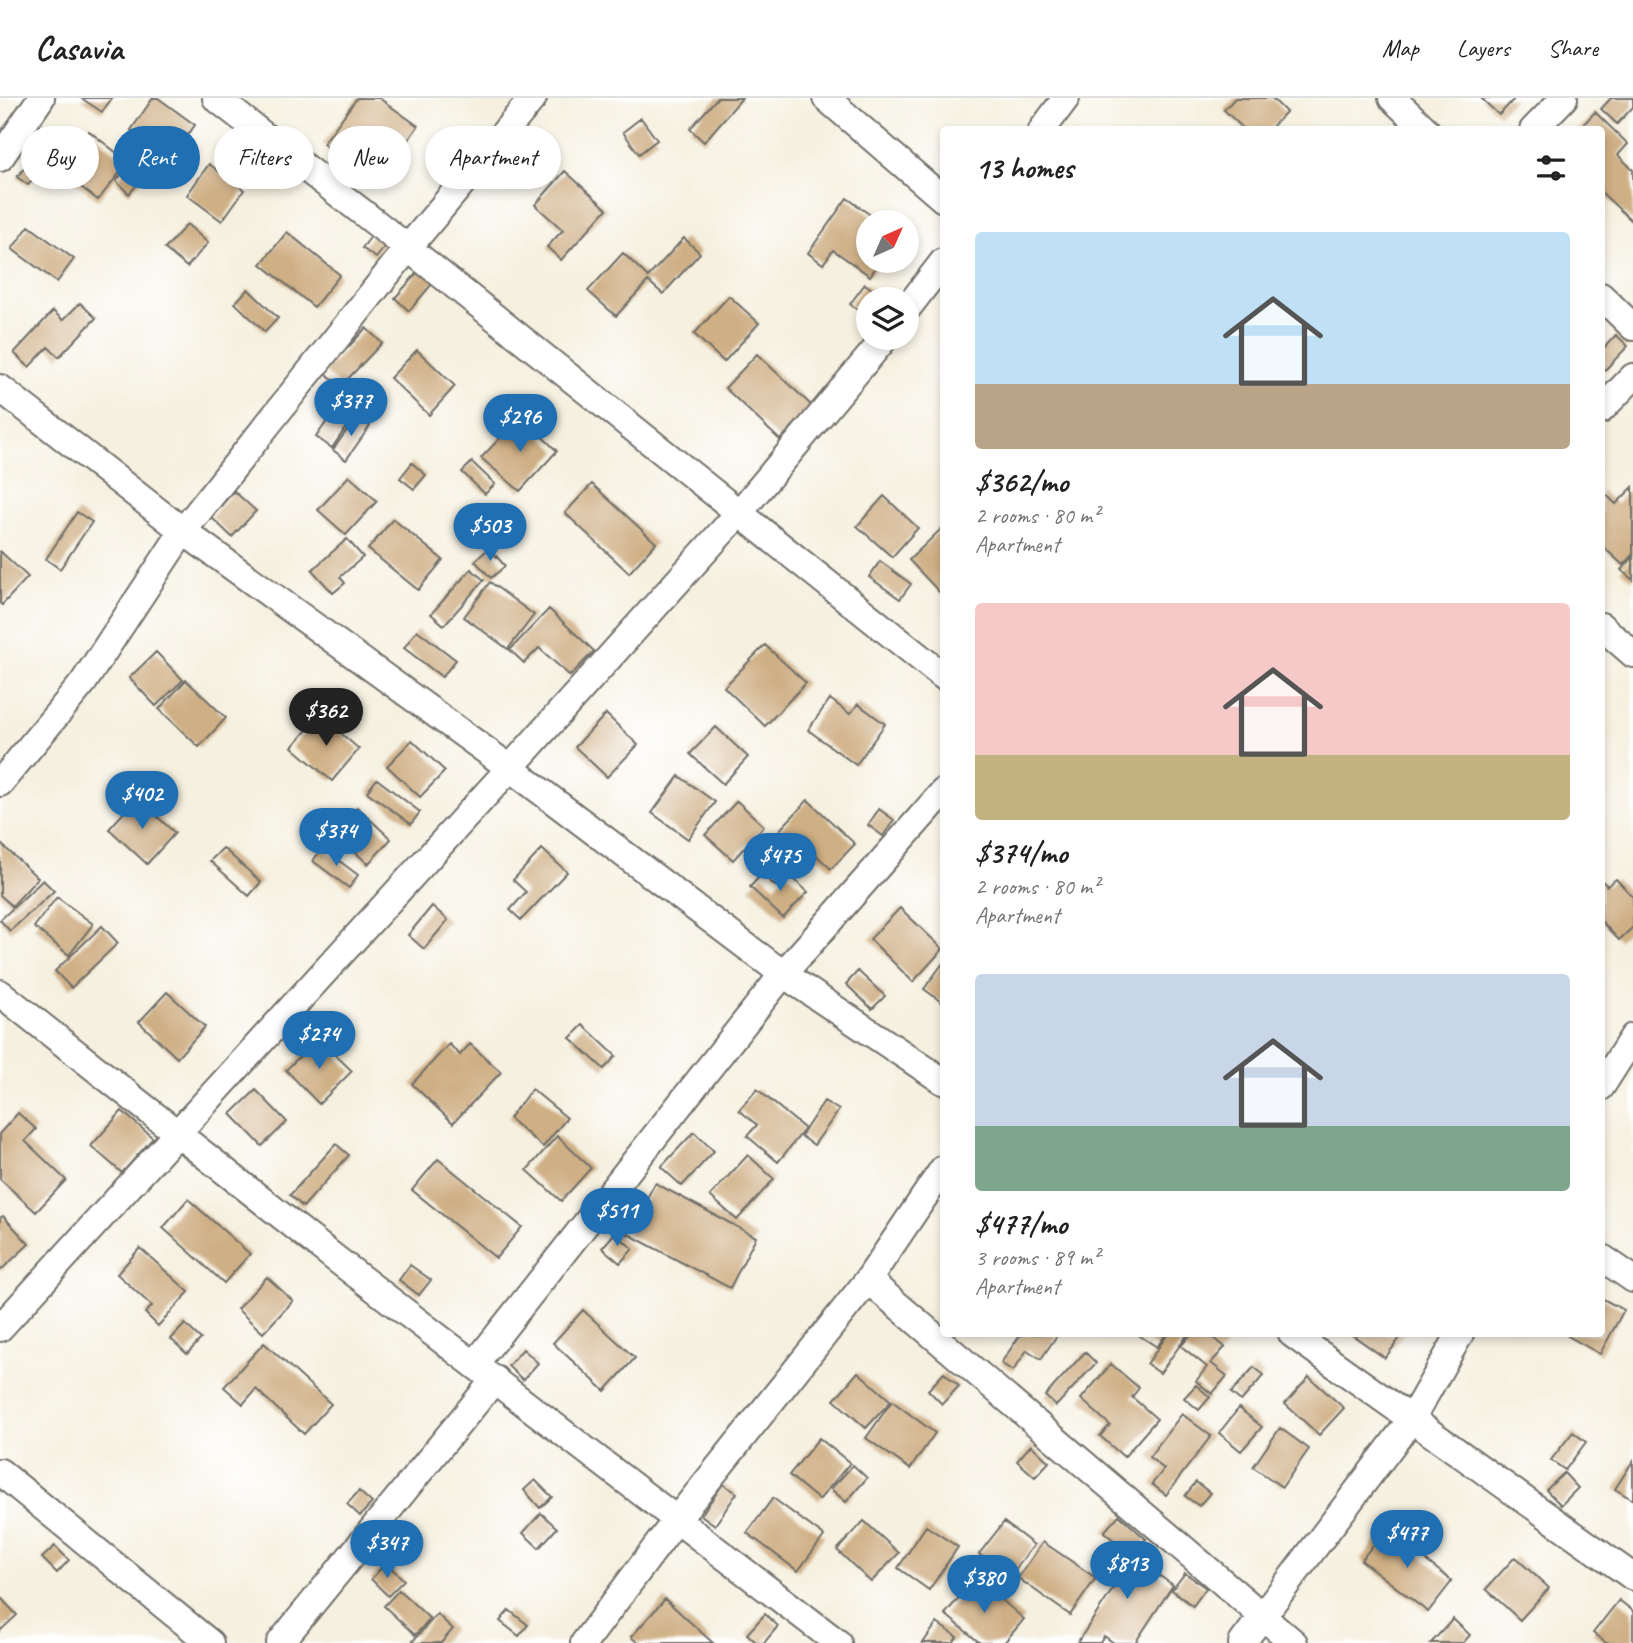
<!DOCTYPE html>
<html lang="en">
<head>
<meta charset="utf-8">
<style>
  body { margin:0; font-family:Caveat,sans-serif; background:#f2f2f2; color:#222; height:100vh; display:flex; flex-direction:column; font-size:26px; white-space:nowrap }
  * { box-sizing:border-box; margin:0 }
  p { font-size:23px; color:#767676 }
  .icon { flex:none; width:38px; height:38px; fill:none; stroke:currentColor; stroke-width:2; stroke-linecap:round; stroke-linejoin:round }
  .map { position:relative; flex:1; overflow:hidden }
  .details { position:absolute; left:940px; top:28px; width:665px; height:1211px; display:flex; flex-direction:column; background:#fff; border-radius:7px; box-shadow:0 4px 10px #0003 }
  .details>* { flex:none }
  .guide { position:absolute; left:21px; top:28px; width:665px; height:63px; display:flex; gap:14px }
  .needle { width:46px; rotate:45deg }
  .fabs { position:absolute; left:856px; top:112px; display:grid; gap:14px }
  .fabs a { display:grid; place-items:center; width:63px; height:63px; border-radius:50%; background:#fff; box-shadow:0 4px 10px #0003; font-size:35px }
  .price { position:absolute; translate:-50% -60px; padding:0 16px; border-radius:24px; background:#1f6fb2; color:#fff; font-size:23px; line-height:46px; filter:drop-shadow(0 2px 4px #0008) }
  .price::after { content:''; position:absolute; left:50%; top:42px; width:21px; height:16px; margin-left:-10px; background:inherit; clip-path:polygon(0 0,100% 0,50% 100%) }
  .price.active { background:#222; color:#fff }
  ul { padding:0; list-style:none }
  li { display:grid; align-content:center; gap:14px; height:371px; padding:0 35px }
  li span { display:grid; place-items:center; height:217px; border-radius:7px; color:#555 }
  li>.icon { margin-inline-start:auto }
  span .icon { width:126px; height:126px; fill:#fffc; stroke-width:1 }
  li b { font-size:30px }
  h2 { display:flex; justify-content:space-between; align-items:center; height:84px; padding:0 35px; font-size:30px }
  .tag { padding:0 24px; border-radius:32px; background:#fff; box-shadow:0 4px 10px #0003; font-size:24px; line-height:63px }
  .tag.active { background:#1f6fb2; color:#fff }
  header { display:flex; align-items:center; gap:42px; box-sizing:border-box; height:98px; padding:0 35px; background:#fff; border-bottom:2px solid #e0e0e0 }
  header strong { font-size:33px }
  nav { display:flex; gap:38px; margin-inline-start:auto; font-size:24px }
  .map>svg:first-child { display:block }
</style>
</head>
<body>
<header>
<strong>Casavia</strong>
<nav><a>Map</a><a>Layers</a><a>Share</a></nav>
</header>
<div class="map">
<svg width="1633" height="1545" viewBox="0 0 1633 1545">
  <rect width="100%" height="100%" fill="#fff"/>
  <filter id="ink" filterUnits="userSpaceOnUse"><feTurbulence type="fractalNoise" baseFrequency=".0143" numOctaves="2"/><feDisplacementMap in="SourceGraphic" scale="14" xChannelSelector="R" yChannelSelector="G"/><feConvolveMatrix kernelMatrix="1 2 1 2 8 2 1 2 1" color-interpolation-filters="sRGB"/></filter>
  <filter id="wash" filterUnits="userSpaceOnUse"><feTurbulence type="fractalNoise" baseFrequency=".00686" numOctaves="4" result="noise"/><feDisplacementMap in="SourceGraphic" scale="28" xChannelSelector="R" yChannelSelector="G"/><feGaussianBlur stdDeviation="1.57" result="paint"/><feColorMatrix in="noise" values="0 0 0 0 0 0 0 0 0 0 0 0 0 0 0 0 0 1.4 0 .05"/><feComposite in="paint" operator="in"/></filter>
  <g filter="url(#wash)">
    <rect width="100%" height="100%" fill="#f5f0df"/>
    <g id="blocks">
      <path fill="#cfaf84" d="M81 0H112L102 14Z
        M153 0H158L195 27 171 61 131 32Z
        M357 0H379L418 28 393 64 352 35 337 56 323 46Z
        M717 0H742L704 44 690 31Z
        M1235 0H1272L1286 14 1269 32H1245L1224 12Z
        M1481 0H1515L1499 17Z
        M1611 0H1633V9L1617 26 1601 11Z
        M1595 14 1628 46 1618 57 1633 72V124L1601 94V32H1578Z
        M641 20 657 42 639 56 623 34Z
        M89 33 128 64 98 102 72 82 90 61 75 49Z
        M35 57 46 66 28 87 17 79Z
        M135 60 149 73 129 96 116 83Z
        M209 66 244 92 222 123 187 97Z
        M565 73 607 111 561 162 547 149 563 132 535 107Z
        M847 100 880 124H868V163H880L870 178 833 152 823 166 808 155Z
        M187 126 208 145 187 169 165 151Z
        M29 128 74 161 57 184 12 151Z
        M287 134 340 177 314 209 261 166Z
        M373 136 387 146 376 160 362 150Z
        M684 140 700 155 663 196 648 183 616 218 588 193 623 155 648 179Z
        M423 168 437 180 409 213 395 200Z
        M865 186 881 198 878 201H868V214L865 218 850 206Z
        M248 191 278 220 265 234 235 205Z
        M729 198 759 225 724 264 694 236Z
        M80 205 96 220 59 259 48 249 29 269 14 255 53 213 63 222Z
        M366 230 382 245 340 289 325 274Z
        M1616 237 1628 248 1604 273 1601 270V253Z
        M417 252 455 288 429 317 390 280Z
        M757 256 812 308 780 342 725 290Z
        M337 309 352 320 332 350 316 339Z
        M357 318 370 328 346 362 333 352Z
        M521 318 557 353 520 393 481 360Z
        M472 364 495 386 485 396 462 374Z
        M412 365 426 377 414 391 400 380Z
        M349 378 377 403 346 437 318 412Z
        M592 386 656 445 629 475 565 415Z
        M1633 389V456L1623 467 1601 447V392L1616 406Z
        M234 393 256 413 232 439 211 419Z
        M884 398 918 430 892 459 857 428Z
        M77 414 92 424 60 471 46 461Z
        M393 421 443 462 418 492 368 451Z
        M943 429V498L909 462Z
        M347 441 363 459 340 479 345 485 333 495 312 472Z
        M489 450 505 468 491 480 475 463Z
        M0 453 28 479 2 507 0 505Z
        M1633 459V482L1621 472Z
        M880 463 911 486 900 501 869 479Z
        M471 471 484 482 444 527 431 516Z
        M490 484 534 517 508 551 464 519Z
        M549 511 594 553 570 578 539 550 524 565 510 552Z
        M417 532 456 562 442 579 404 550Z
        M765 547 806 585 765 628 724 589Z
        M156 554 183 582 156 608 129 580Z
        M186 582 226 620 199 649 159 611Z
        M830 601 850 616 858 606 885 626 856 667 808 632Z
        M606 616 638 647 607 679 575 649Z
        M320 617 359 651 332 683 292 649Z
        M716 629 748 659 723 686 690 656Z
        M412 642 445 673 420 699 387 668Z
        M679 678 715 704 688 741 652 715Z
        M377 681 420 714 411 726 367 694Z
        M137 700 175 735 147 766 109 731Z
        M808 702 855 746 831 771 796 738 782 752 771 741Z
        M737 703 764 728 733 762 705 737Z
        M357 709 391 741 368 766 334 734Z
        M879 711 894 722 883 738 868 727Z
        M0 745 38 780 12 808 0 797Z
        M223 750 261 784 249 798 210 763Z
        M322 750 358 777 349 790 313 763Z
        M542 751 567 774 521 822 510 812 526 794 513 782Z
        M787 775 808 794 783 820 750 789 762 776 775 788Z
        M1616 781 1633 799V829L1619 842 1601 823V782L1607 788Z
        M43 782 54 793 10 833 0 822Z
        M57 799 93 826 69 857 34 829Z
        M432 808 448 822 424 851 408 837Z
        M900 810 943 851 913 884 870 841Z
        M102 828 118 845 71 890 55 873Z
        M943 865V905L924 891Z
        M858 873 885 898 872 911 846 886Z
        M167 894 205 929 177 960 139 924Z
        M583 927 616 958 604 971 570 940Z
        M318 940 352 973 319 1006 286 972Z
        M449 946 460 957 470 946 501 974 453 1025 412 986Z
        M532 991 567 1020 543 1049 509 1020Z
        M757 991 805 1031 778 1064 747 1038 757 1027 739 1012Z
        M256 992 287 1024 262 1048 231 1016Z
        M824 1003 839 1012 814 1047 801 1038Z
        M122 1013 153 1040 122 1075 91 1048Z
        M18 1015 36 1031 25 1043 66 1082 36 1114 0 1081V1035Z
        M694 1034 714 1053 682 1088 661 1069Z
        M557 1038 591 1070 561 1103 527 1072Z
        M336 1046 349 1057 303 1109 290 1097Z
        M748 1057 774 1081 737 1122 710 1098Z
        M438 1061 522 1129 496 1160 412 1092Z
        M655 1085 756 1139 730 1190 628 1136Z
        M188 1101 250 1156 224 1185 163 1130Z
        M3 1118 29 1146 0 1173V1120Z
        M615 1135 633 1151 620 1165 602 1150Z
        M140 1150 189 1194 158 1228 145 1215 152 1208 117 1176Z
        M410 1167 431 1182 419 1197 399 1182Z
        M267 1179 293 1203 263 1235 237 1211Z
        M1601 1200 1624 1212 1600 1256 1568 1238 1569 1236H1601Z
        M583 1212 635 1260 605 1293 553 1245Z
        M185 1226 201 1241 187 1256 171 1241Z
        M1021 1236H1058L1041 1261 1027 1252 1013 1273 1001 1265Z
        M1137 1236H1166L1157 1249Z
        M1168 1236H1188L1160 1275 1147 1266Z
        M1191 1236H1209L1225 1249 1211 1265 1227 1278 1212 1296 1196 1283 1207 1269 1181 1248Z
        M1351 1236H1403L1385 1260Z
        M264 1245 331 1306 304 1336 256 1291 243 1306 224 1289Z
        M523 1251 538 1265 523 1282 508 1268Z
        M1085 1254 1096 1265 1056 1308 1045 1298Z
        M1111 1266 1139 1290 1132 1299 1157 1321 1124 1359 1100 1338 1110 1327 1081 1301Z
        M1254 1269 1264 1277 1241 1303 1231 1295Z
        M858 1274 891 1303 866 1330 834 1302Z
        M944 1275 959 1288 942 1306 928 1292Z
        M1309 1279 1344 1310 1319 1337 1285 1306Z
        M1196 1287 1210 1299 1199 1312 1184 1300Z
        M892 1303 935 1335 910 1371 866 1340Z
        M1239 1310 1262 1329 1241 1353 1219 1335Z
        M1182 1316 1211 1338 1166 1397 1152 1386 1164 1371 1149 1359Z
        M1280 1330 1309 1351 1282 1389 1253 1369Z
        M1573 1334 1586 1344 1565 1372 1551 1362Z
        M819 1340 850 1365 819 1402 789 1377Z
        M1031 1347 1049 1364 1035 1379 1017 1363Z
        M1633 1363V1402L1615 1391Z
        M853 1367 867 1380 846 1404 831 1391Z
        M1564 1375 1578 1390 1561 1407 1546 1392Z
        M535 1382 552 1399 540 1410 524 1392Z
        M1196 1384 1210 1395 1199 1408 1185 1398Z
        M723 1386 737 1395 715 1427 701 1417Z
        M359 1393 372 1405 360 1418 347 1406Z
        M773 1400 824 1438 798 1473 747 1435Z
        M541 1415 557 1430 539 1450 523 1435Z
        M1119 1417 1146 1441 1131 1457 1104 1434Z
        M864 1423 899 1455 871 1484 837 1452Z
        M1004 1424 1034 1447 1009 1480 979 1456Z
        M926 1428 958 1449 929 1492 898 1470Z
        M1386 1431 1452 1483 1428 1514 1361 1462Z
        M1043 1444 1096 1480 1070 1517 1018 1480Z
        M55 1448 69 1462 57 1475 42 1460Z
        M1116 1448 1173 1487 1135 1545H1114L1104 1538 1100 1545H1077L1119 1482 1102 1470Z
        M1515 1459 1549 1490 1520 1522 1486 1491Z
        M386 1465 404 1482 388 1498 371 1481Z
        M1185 1475 1206 1490 1193 1508 1172 1492Z
        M976 1480 1024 1521 1004 1545H980L945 1516Z
        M399 1492 430 1521 415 1537 384 1508Z
        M0 1499 17 1517 0 1533Z
        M665 1501 713 1545H638L631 1539Z
        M1619 1502 1633 1513V1545H1606L1593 1535Z
        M509 1512 528 1527 519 1538 500 1523Z
        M437 1516 453 1531 441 1545H411Z
        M765 1516 778 1528 764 1545H757L747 1536Z
        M1453 1521 1470 1537 1463 1545H1431Z
        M937 1525 957 1539 953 1545H923Z"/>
    </g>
  </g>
  <g filter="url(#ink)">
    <use href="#blocks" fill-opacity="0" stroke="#72706a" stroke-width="2"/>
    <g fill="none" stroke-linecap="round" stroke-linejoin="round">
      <defs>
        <path id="street" d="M216 0 408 150 943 578
          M826 0 943 101
          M1392 0 1426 32
          M1042 32 1066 0
          M1533 32 1564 0
          M0 60 41 0
          M1601 198 1633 229
          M906 212 943 164
          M0 290 183 433 510 670 783 876 943 983
          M1601 312 1633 279
          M1601 528 1633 556
          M0 685 83 585 183 433 408 150 533 0
          M0 895 336 1161 838 1545
          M1601 989 1633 939
          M1601 1159 1633 1181
          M868 1182 1294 1545
          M0 1230 510 670 739 415 885 240
          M1292 1236 1633 1479
          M475 1266 783 876 943 694
          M0 1374 210 1545
          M280 1545 495 1281
          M584 1545 677 1421 868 1182 943 1071
          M1242 1545 1411 1322 1460 1236"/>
      </defs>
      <use href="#street" stroke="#72706a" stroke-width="30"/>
      <use href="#street" stroke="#fff" stroke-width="26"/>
    </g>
  </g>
</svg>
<div class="fabs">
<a><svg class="needle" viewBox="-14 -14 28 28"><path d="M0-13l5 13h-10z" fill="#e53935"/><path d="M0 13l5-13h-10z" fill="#767676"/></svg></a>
<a><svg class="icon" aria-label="layers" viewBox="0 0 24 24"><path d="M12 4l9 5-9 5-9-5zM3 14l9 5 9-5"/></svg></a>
</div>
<b class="price" style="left:351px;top:340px">$377</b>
<b class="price" style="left:520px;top:356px">$296</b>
<b class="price" style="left:490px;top:465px">$503</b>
<b class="price active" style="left:326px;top:650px">$362</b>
<b class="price" style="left:142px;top:733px">$402</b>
<b class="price" style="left:336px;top:770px">$374</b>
<b class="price" style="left:780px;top:795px">$475</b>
<b class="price" style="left:319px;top:973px">$274</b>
<b class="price" style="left:617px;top:1150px">$511</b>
<b class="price" style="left:1407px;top:1472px">$477</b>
<b class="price" style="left:387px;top:1482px">$347</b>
<b class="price" style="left:1127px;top:1503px">$813</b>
<b class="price" style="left:984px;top:1517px">$380</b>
<div class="guide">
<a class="tag">Buy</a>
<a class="tag active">Rent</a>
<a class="tag">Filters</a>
<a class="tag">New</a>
<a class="tag">Apartment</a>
</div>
<section class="details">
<h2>13 homes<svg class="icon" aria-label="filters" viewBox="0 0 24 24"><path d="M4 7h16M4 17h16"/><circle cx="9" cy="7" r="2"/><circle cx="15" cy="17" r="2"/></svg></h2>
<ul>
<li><span style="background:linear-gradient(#bfe0f5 70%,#b9a48a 0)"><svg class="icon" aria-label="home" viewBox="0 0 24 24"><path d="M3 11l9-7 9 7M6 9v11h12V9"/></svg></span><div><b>$362/mo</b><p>2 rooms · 80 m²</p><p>Apartment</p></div></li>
<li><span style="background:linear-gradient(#f6c9c9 70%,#c2b280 0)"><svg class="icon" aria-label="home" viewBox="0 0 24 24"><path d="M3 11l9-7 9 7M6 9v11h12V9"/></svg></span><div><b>$374/mo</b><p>2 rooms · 80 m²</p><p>Apartment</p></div></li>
<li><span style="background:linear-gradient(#c9d6e8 70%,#7fa58c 0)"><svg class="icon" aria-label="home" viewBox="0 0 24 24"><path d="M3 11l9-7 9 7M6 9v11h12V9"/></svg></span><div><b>$477/mo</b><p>3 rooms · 89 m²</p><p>Apartment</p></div></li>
</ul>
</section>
</div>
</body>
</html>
